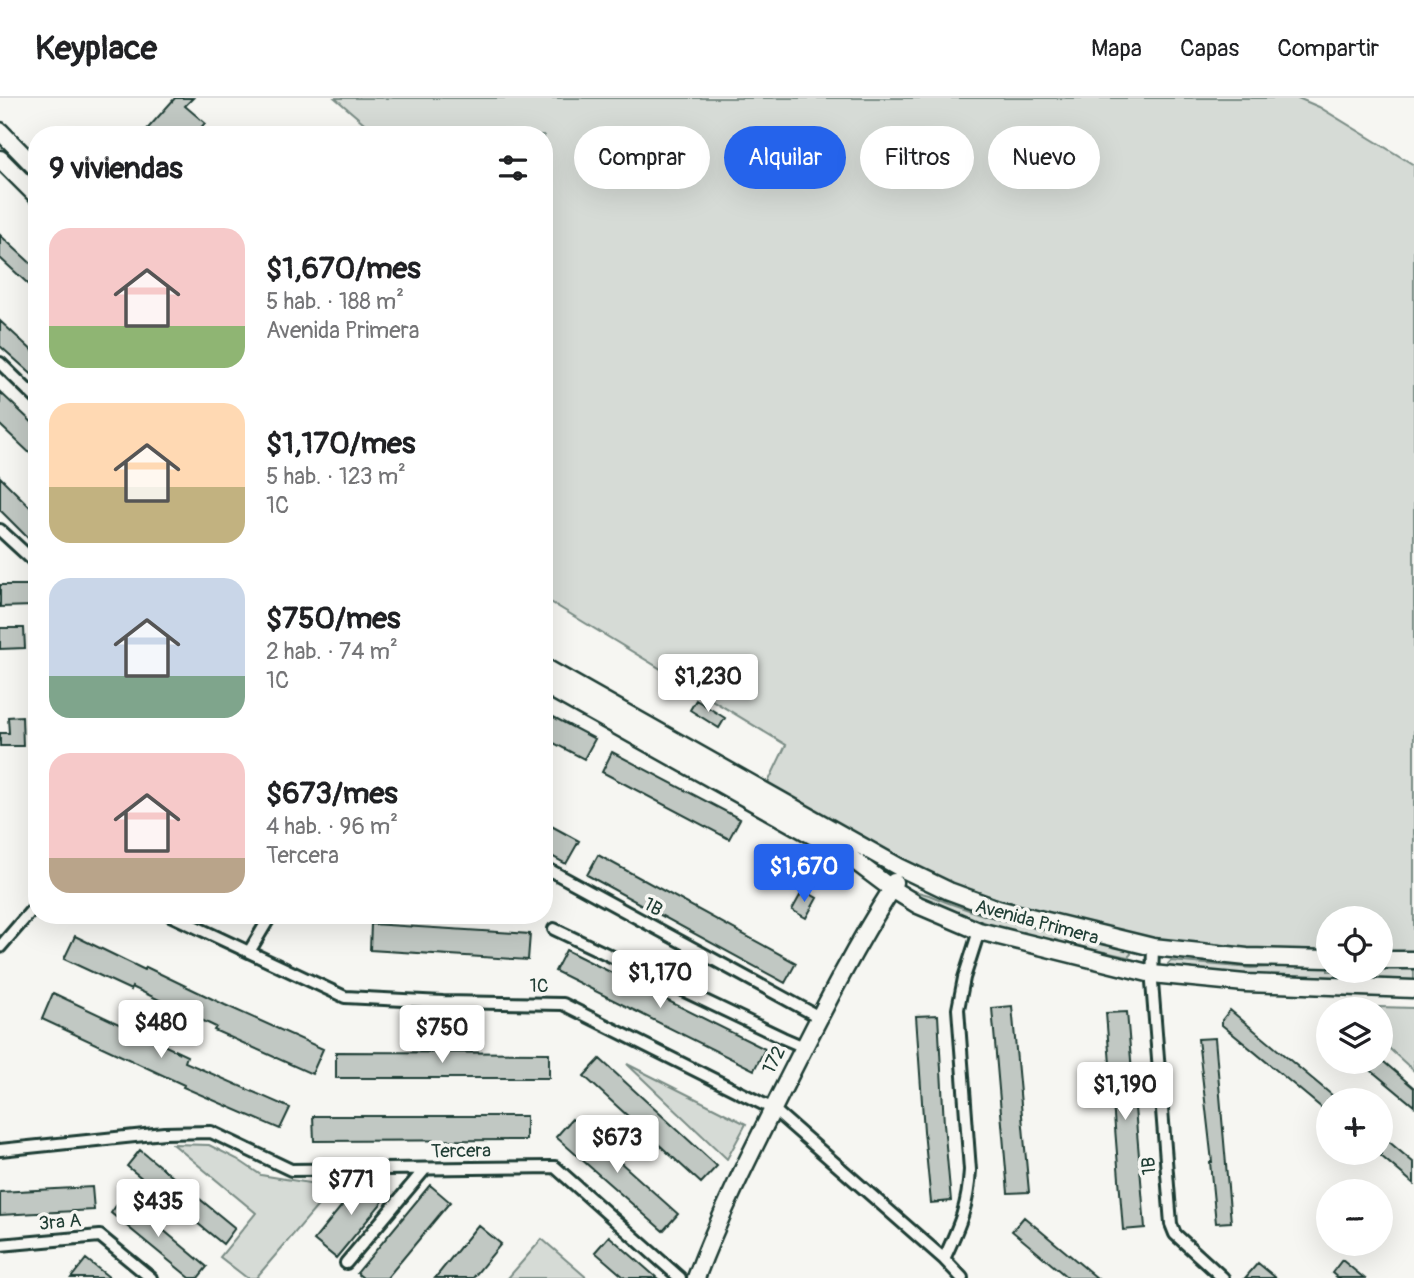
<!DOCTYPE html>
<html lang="es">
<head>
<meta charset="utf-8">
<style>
  body { margin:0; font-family:Pangolin,sans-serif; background:#f6f6f6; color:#202124; height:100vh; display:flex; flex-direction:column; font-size:26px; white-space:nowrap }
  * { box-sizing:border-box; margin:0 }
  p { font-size:23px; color:#757577 }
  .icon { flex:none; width:38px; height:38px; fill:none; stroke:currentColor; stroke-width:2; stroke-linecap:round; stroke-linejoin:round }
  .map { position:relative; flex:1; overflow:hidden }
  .panel { position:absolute; left:28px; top:28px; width:525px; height:798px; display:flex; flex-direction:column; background:#fff; border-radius:28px; box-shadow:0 7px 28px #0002 }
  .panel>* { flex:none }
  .guide { position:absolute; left:574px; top:28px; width:665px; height:63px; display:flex; gap:14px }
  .controls { position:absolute; left:1316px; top:808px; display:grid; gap:14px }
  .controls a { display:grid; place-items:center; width:77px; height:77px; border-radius:50%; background:#fff; box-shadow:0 7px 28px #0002; font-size:35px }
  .price { position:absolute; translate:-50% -60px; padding:0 16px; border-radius:7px; background:#fff; color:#222; font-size:23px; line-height:46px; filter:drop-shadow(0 2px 4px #0008) }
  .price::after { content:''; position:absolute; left:50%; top:42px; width:21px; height:16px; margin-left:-10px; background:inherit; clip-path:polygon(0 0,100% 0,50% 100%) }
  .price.active { background:#2563eb; color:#fff }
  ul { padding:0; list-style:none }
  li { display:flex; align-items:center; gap:21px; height:175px; padding:0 21px }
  li span { display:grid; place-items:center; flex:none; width:196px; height:140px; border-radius:21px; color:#555 }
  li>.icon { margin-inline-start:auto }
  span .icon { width:84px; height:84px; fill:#fffc; stroke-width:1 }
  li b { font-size:30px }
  h2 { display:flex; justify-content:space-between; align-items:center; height:84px; padding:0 21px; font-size:30px }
  .chip { padding:0 24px; border-radius:32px; background:#fff; box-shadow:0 7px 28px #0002; font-size:24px; line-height:63px }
  .chip.active { background:#2563eb; color:#fff }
  header { display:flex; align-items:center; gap:42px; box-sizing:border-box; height:98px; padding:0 35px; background:#fff; border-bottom:2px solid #e0e0e0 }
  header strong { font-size:33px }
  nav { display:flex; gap:38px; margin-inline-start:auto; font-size:24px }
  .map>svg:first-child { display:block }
</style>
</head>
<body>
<header>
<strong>Keyplace</strong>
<nav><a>Mapa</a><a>Capas</a><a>Compartir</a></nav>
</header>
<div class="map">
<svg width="1414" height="1180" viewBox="0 0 1414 1180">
  <rect width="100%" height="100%" fill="#f6f6f2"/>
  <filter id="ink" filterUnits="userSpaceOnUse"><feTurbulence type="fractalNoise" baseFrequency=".0143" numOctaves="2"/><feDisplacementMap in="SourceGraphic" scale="14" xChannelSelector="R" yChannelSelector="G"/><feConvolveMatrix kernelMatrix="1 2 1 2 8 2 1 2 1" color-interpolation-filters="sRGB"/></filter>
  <g filter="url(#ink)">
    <path fill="#d6dbd6" stroke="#7a8c85" stroke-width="2" d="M335 0H1298L1319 9 1414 67V857H1381V821H1328V856L1204 854 1076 823 932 782 762 697 786 647 544 500V37H378Z
      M914 793 929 797 946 804 983 817 1130 852 1131 856 1128 859C1067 845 1004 836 946 811 935 806 922 802 914 793Z
      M1171 863 1251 870 1300 868H1328V873H1381V870L1414 871V883L1251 878 1168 868V866Z
      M1342 908 1414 910V973L1381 943V912H1346Z
      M627 966 746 1026 727 1061Z
      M173 1046 209 1047 237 1061 261 1077 334 1089 256 1180H247L220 1159 256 1115Z
      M542 1141 587 1180H508Z"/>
    <path fill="#c1c8c3" stroke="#1f3d34" stroke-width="2" d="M175 0H193L185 8 205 25 195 37H142Z
      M0 137 37 171V194L0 160Z
      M0 223 37 257V281L0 248Z
      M0 294 37 329V362L0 327Z
      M0 379 37 416V449L0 412Z
      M0 487H34V508L0 509Z
      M0 530H24L25 550 0 551Z
      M696 602 725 620 719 630 690 612Z
      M544 614 595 641 584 661 544 640Z
      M22 618 23 648H0V635H9L8 619Z
      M612 654 740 721 729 741 602 674Z
      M544 724 579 743 566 766 544 754Z
      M598 757 796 865 785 885 587 777Z
      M803 792 817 800 806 820 792 812Z
      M371 826 530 836 528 862 370 852Z
      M75 838 145 872 146 869 225 907 323 951 312 976 214 932 216 929 132 889 131 892 64 861Z
      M566 852 765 951 754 972 555 873Z
      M53 895 187 958 185 964 290 1010 280 1031 183 989 184 987 42 921Z
      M1012 908 1029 1094 1008 1095 992 910Z
      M1230 912 1339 1003H1328V1015L1222 927V922Z
      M1127 914 1145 1130 1123 1132 1106 915Z
      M938 917 944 1026 951 1103 931 1105 924 1033 916 918Z
      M1215 940 1231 1124 1216 1125 1210 1064H1212L1198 941Z
      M336 954 549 955V980H336Z
      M600 961 717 1068 701 1085 584 978Z
      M1361 964H1384L1414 990V1008Z
      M313 1018H526V1042L314 1043Z
      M572 1021 678 1116 663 1133 556 1039Z
      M1381 1037 1414 1065V1086L1381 1058Z
      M140 1052 235 1130 223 1146 127 1068Z
      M365 1079H368L389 1096 336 1160 314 1142Z
      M430 1087 450 1104 387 1180H363L357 1175Z
      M92 1089 94 1112 0 1117V1094Z
      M123 1098 207 1169 198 1180H190L111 1115Z
      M1024 1119 1097 1180H1068L1012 1133Z
      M478 1127 501 1146 473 1180H435Z
      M609 1138 657 1180H625L595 1154Z
      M86 1161 110 1180H71Z
      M1342 1162 1364 1180H1338L1332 1175Z
      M1258 1165 1276 1180H1245Z"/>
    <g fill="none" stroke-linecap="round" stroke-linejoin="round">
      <defs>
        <path id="street" d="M0 265 37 301
          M0 432 37 466
          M544 769 819 919
          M170 817 345 899 443 904 563 906 773 1011 944 1161 962 1180
          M554 831 783 940 804 949
          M0 849 37 806
          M1153 849 1152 884 1171 1126 1175 1136 1223 1180
          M249 854 271 817
          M0 1052 164 1035 211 1034 291 1072 555 1069 680 1180
          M0 1147 100 1138 151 1180
          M944 1161C959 1128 968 1110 970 1072L958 911 964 880 979 833
          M346 1165 425 1071"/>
        <path id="secondary" d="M0 33 37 71
          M0 61 37 98
          M544 569 826 728 899 769 949 793 998 811 1153 849 1247 859 1328 861
          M544 587 844 755 892 791 918 807 979 833 1152 876 1245 885 1414 891
          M1381 862H1414
          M696 1180C721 1113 754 1049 786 985 819 920 852 853 892 791L894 784"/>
      </defs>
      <use href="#street" stroke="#1f3d34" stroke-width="16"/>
      <use href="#secondary" stroke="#1f3d34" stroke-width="21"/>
      <use href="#street" stroke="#f6f6f2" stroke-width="10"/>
      <use href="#secondary" stroke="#f6f6f2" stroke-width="16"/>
    </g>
  </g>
  <g text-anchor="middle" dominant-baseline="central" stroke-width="7" stroke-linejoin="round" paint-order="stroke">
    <g font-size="19" fill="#1f3d34" stroke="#f6f6f2">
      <text transform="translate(653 809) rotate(29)">1B</text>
      <text transform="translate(1037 824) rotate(15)">Avenida Primera</text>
      <text transform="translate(539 888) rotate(1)">1C</text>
      <text transform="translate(774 962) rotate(-63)">172</text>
      <text transform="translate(461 1053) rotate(-1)">Tercera</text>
      <text transform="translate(1149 1068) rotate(-94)">1B</text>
      <text transform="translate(60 1124) rotate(-5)">3ra A</text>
    </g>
  </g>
</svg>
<div class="controls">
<a><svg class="icon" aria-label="locate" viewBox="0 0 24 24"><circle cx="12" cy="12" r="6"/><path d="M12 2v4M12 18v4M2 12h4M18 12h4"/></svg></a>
<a><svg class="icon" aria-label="layers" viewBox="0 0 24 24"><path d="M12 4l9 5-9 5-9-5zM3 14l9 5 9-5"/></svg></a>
<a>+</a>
<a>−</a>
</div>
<b class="price" style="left:708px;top:616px">$1,230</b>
<b class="price active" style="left:804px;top:806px">$1,670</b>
<b class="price" style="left:660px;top:912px">$1,170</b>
<b class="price" style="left:161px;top:962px">$480</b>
<b class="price" style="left:442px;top:967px">$750</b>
<b class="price" style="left:1125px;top:1024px">$1,190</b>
<b class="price" style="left:617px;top:1077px">$673</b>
<b class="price" style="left:351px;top:1119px">$771</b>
<b class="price" style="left:158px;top:1141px">$435</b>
<div class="guide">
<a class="chip">Comprar</a>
<a class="chip active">Alquilar</a>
<a class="chip">Filtros</a>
<a class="chip">Nuevo</a>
</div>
<section class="panel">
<h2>9 viviendas<svg class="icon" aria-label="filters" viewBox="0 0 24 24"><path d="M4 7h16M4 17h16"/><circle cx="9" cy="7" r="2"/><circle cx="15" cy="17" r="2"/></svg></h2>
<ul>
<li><span style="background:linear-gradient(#f6c9c9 70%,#8fb573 0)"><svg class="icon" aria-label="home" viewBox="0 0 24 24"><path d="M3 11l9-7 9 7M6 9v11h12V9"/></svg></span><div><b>$1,670/mes</b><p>5 hab. · 188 m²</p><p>Avenida Primera</p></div></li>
<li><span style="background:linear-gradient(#ffd9b3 60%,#c2b280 0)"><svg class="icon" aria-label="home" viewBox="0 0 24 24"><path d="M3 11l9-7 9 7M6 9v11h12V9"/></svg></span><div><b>$1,170/mes</b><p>5 hab. · 123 m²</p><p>1C</p></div></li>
<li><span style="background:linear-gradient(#c9d6e8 70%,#7fa58c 0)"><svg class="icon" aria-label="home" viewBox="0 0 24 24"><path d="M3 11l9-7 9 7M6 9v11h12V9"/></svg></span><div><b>$750/mes</b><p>2 hab. · 74 m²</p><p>1C</p></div></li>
<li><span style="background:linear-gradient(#f6c9c9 75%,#b9a48a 0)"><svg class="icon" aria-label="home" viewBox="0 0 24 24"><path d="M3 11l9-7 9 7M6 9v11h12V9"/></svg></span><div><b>$673/mes</b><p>4 hab. · 96 m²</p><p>Tercera</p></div></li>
</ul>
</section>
</div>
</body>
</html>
